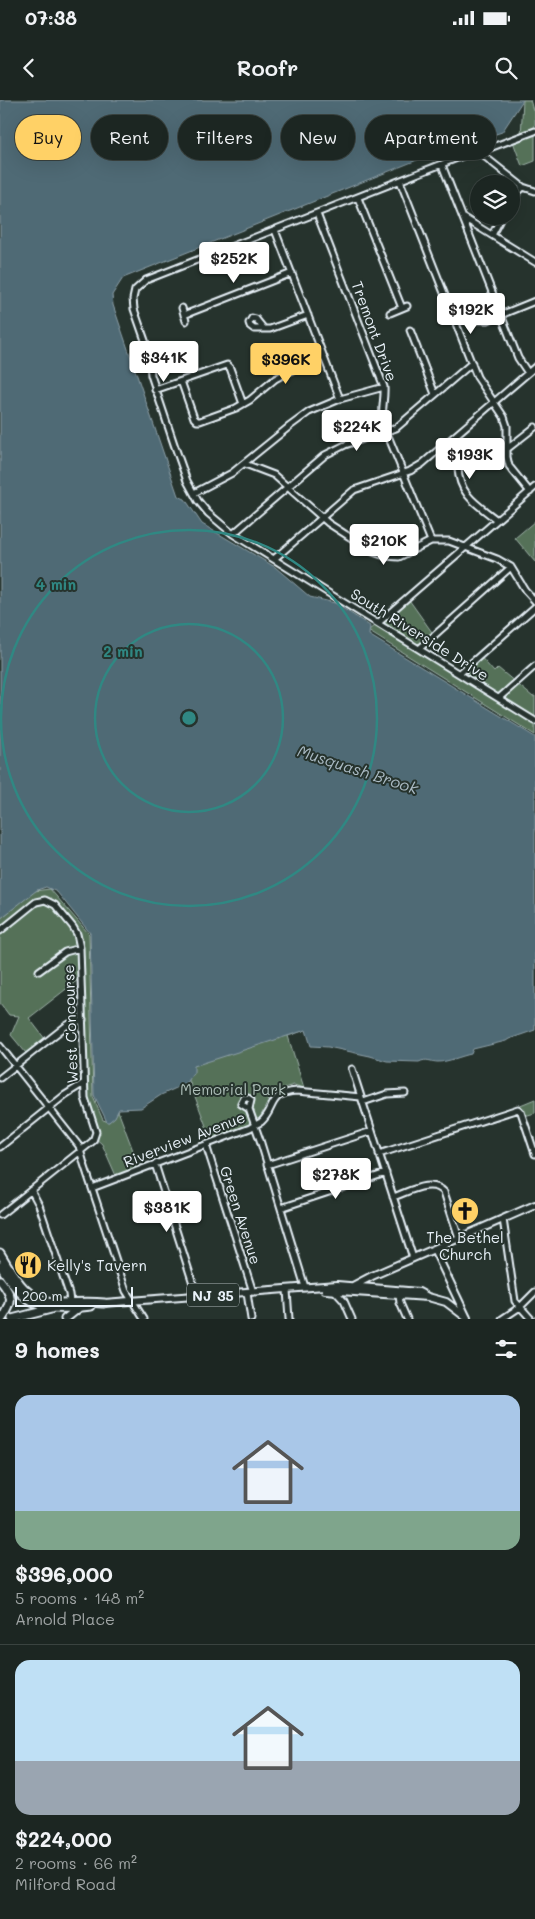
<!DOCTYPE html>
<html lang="en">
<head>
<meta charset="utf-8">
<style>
  body { margin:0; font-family:Mali,sans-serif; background:#29322f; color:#f1f3f6; height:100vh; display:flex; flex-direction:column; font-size:19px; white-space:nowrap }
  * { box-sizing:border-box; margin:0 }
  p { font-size:16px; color:#a0a5a5 }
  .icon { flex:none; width:28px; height:28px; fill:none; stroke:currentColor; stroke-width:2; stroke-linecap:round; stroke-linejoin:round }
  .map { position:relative; height:1219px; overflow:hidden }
  .panel { display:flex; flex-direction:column; background:#1c2622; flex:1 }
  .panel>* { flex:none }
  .banner { position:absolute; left:15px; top:15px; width:505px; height:45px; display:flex; gap:10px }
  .buttons { position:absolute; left:470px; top:75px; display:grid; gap:10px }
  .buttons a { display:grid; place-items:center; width:50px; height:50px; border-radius:50%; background:#1c2622; box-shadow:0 5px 20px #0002,0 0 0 1px #3a4340; font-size:25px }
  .scale { position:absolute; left:15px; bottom:12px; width:118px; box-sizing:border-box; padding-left:5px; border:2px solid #e8f1f8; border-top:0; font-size:14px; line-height:18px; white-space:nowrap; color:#e8f1f8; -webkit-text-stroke:4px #26332d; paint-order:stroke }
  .price { position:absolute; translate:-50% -42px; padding:0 11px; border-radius:5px; background:#fff; color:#222; font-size:16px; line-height:32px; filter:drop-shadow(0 1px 2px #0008) }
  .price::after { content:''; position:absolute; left:50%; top:30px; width:15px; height:11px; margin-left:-8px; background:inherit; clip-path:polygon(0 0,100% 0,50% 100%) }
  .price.on { background:#ffd166; color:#111 }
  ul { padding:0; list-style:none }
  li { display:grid; align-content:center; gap:10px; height:265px; padding:0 15px }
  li+li { border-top:1px solid #3a4340 }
  li span { display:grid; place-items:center; height:155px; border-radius:15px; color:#555 }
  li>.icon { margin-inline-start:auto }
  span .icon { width:90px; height:90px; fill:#fffc; stroke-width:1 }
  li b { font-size:21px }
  h2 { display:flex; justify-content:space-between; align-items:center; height:60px; padding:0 15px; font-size:21px }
  .chip { padding:0 18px; border-radius:22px; background:#1c2622; box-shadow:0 5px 20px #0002,0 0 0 1px #3a4340; font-size:18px; line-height:45px }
  .chip.on { background:#ffd166; color:#111 }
  .status { display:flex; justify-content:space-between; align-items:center; height:35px; padding:0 25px; background:#1c2622; direction:ltr }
  .status svg { height:14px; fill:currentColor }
  header { display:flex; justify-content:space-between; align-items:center; height:65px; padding:0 15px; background:#1c2622; font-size:22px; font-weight:600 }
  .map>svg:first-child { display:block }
</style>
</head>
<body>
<div class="status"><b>07:38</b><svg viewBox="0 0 49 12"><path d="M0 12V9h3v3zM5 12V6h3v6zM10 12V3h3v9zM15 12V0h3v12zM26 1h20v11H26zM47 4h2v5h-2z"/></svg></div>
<header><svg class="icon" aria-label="back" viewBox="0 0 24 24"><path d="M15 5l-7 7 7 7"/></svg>Roofr<svg class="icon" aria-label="search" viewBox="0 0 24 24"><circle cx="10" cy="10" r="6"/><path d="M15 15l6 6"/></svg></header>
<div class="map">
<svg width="535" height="1219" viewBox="0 0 535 1219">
  <rect width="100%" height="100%" fill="#26332d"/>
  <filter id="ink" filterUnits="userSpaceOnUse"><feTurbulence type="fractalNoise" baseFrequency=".02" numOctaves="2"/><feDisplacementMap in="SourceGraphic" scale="10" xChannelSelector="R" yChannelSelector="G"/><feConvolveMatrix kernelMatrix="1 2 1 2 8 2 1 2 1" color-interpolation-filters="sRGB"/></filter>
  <g filter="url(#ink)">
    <path fill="#547158" stroke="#9eb1a8" d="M523 0H530L533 10 535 11V61L522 66 512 39 521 36Z
      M535 421V462L515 438Z
      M407 497 434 535 417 549 457 573 478 554 494 572 498 568 533 597 535 596V635L368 531Z
      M50 789 89 834 93 997 103 1020 109 1022 115 1016 117 1008 140 1069 117 1078 102 1044 94 1037 84 1003 79 879 29 918 45 939 26 953 11 935 19 916 9 915 0 903V819L34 791Z
      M305 930 288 936 304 988 294 985 273 991 257 1024 212 1042 188 978 192 963 282 931Z
      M535 999V1013L521 1017 518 1006Z"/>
    <path fill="#506a75" stroke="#8da0a9" d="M0 0H523L502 32 417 60 123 178 112 195 113 205 178 396 185 399 202 424 275 467 310 497 335 503 370 526 369 535 535 637V930L509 939 506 941 473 949 471 954C461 956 448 962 438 962 431 962 427 958 419 962L387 961 370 956 328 947 311 946 306 930 194 966V972L187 983 161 995 141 1008 119 1009 115 1017 109 1022H107L94 995 90 833 57 792 46 787 37 790 0 819Z"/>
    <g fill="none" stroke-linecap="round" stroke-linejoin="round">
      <defs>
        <path id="minor" d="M479 52 535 31
          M442 65 518 258 528 273
          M400 81 477 277 504 317 507 326V357L509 366 530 392
          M535 91 523 87 479 52 470 53 146 180 135 190 133 199 134 209 149 252 151 275 174 344 187 381 198 401 208 413 233 434 535 621
          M358 98 402 208
          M511 100 523 87
          M317 114 384 287C385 300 380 313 384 326L431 441
          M464 118 535 162
          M275 130 340 299
          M492 135 502 116
          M182 208 186 221
          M390 213 407 206
          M184 215 292 173
          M252 218 256 219 264 229H254L250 226 249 223Z
          M454 220H488L535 201
          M264 229H270L308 215
          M410 230 435 294
          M181 281 194 318 197 321H200L236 308 250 300 275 279 288 272 324 257
          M155 290 227 265 230 268 243 304
          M455 337C458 347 457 358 458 368 459 395 478 405 497 420
          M507 349 535 327
          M245 364 274 375 328 423 373 452 385 456 399 457 431 441H449L497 459 511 467 525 490 535 501
          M194 393 232 373 290 326 309 312 340 299 384 287
          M233 434 325 355 345 345 396 328 472 263
          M274 459 354 390 410 371 422 364 535 267
          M378 523 535 387
          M419 549 511 467
          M459 574 535 507
          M499 598 535 566
          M0 831 36 802 45 800 55 805 73 827 77 834 80 848 85 998 96 1032 93 1041 0 1115
          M39 871 65 852 80 848
          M0 946 79 1046 84 1064 126 1191 144 1219
          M352 969 413 1158
          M0 978 66 926 71 923 83 920
          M244 998H248L251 1000 249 1009 241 1004Z
          M363 1002 387 994 405 993
          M249 1009 260 1040 305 1187
          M206 1045 253 1192
          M0 1047 65 995 84 983
          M379 1054 518 1009 521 1012 535 1054
          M155 1064 197 1196
          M267 1065 372 1031
          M92 1088 250 1028C253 1026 257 1024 261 1022 276 1009 267 993 297 991L361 997
          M31 1090 39 1105 69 1194 70 1202
          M393 1097C408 1092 432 1078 444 1092L459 1138
          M281 1108 386 1073
          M503 1119 515 1201 531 1219
          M287 1190 289 1219
          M334 1190 344 1201 352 1219
          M247 1193 251 1219
          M399 1195 400 1203 407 1219
          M502 1219 520 1207 535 1192"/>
        <path id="major" d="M434 1149 467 1218
          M353 1186 372 1176 535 1105
          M325 1190 428 1197 446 1202 467 1218
          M104 1203 337 1185 419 1192 428 1197"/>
        <path id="highway" d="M0 1153C13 1175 27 1203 57 1203 73 1203 88 1201 104 1203
          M0 1165C26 1209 42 1212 91 1206
          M0 1180C13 1196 14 1202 2 1219
          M12 1219 51 1209
          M65 1219 80 1207"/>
      </defs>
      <use href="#minor" stroke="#e8f1f8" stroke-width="9"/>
      <use href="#major" stroke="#e8f1f8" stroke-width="10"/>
      <use href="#highway" stroke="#e8f1f8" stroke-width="11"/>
      <use href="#minor" stroke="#26332d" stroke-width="5"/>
      <use href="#major" stroke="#26332d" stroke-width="6"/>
      <use href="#highway" stroke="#26332d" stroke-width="7"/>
    </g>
  </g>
  <g fill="none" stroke="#308883" stroke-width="2.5">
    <circle cx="189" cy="618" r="94"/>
    <circle cx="189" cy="618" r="188"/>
  </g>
  <defs>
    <symbol id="church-disc" viewBox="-11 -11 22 22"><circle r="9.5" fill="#ffd166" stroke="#26332d"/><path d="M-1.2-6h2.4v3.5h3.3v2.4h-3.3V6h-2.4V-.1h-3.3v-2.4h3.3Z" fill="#111"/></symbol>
    <symbol id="restaurant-disc" viewBox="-11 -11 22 22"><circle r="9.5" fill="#ffd166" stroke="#26332d"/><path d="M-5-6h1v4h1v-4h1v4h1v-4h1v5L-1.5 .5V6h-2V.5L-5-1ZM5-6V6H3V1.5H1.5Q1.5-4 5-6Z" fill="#111"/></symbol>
  </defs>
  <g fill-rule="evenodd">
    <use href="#church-disc" x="449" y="1095" width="32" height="32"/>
    <use href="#restaurant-disc" x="12" y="1149" width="32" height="32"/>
  </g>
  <g text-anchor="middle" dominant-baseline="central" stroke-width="4" stroke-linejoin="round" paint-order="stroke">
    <rect fill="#26332d" stroke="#aeb8bb" stroke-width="1" x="187" y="1183.5" width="52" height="23" rx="4"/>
    <g font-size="14" font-weight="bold" fill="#e8f1f8">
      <text x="213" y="1195">NJ 35</text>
    </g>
    <g font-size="15" fill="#e8f1f8" stroke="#26332d">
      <text transform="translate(375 231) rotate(70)">Tremont Drive</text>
      <text transform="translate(420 534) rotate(32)">South Riverside Drive</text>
      <text transform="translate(70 924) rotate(-92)">West Concourse</text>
      <text transform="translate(184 1039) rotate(-21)">Riverview Avenue</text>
      <text transform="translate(241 1115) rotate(72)">Green Avenue</text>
    </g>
    <g font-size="15" fill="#adbeb8" stroke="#26332d">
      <text x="233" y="989">Memorial Park</text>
    </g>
    <g font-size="15" fill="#e8f1f8" stroke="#26332d">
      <text x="465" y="1137">The Bethel<tspan x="465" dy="17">Church</tspan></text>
      <text x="47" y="1165" text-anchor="start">Kelly's Tavern</text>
    </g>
    <g font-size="16" font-style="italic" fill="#abbbc4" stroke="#26332d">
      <text transform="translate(358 669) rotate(18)">Musquash Brook</text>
    </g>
  </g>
  <circle cx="189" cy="618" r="8" fill="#308883" stroke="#26332d" stroke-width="2.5"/>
  <g font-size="15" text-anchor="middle" font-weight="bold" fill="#308883" stroke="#26332d" stroke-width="4" stroke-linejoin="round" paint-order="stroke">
    <text x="56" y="490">4 min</text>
    <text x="123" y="557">2 min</text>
  </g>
</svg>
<div class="buttons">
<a><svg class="icon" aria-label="layers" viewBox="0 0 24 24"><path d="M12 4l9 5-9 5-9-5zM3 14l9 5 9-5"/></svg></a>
</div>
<div class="scale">200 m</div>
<b class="price" style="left:234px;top:184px">$252K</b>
<b class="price" style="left:471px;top:235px">$192K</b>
<b class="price" style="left:164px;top:283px">$341K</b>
<b class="price on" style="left:286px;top:285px">$396K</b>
<b class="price" style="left:357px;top:352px">$224K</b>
<b class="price" style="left:470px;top:380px">$193K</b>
<b class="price" style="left:384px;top:466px">$210K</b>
<b class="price" style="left:336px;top:1100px">$278K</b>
<b class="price" style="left:167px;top:1133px">$381K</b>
<div class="banner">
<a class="chip on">Buy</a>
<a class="chip">Rent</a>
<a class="chip">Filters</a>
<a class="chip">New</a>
<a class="chip">Apartment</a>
</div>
</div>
<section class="panel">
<h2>9 homes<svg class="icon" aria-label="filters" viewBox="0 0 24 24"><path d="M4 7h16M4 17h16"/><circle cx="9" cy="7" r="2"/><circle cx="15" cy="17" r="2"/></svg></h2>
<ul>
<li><span style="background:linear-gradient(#a9c7e8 75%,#7fa58c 0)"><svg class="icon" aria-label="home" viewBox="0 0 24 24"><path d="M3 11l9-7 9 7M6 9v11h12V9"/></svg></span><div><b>$396,000</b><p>5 rooms · 148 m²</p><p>Arnold Place</p></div></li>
<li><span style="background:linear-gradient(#bfe0f5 65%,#9aa5b1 0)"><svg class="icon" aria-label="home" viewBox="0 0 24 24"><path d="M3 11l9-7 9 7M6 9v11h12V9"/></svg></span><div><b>$224,000</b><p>2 rooms · 66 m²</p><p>Milford Road</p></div></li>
</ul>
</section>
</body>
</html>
